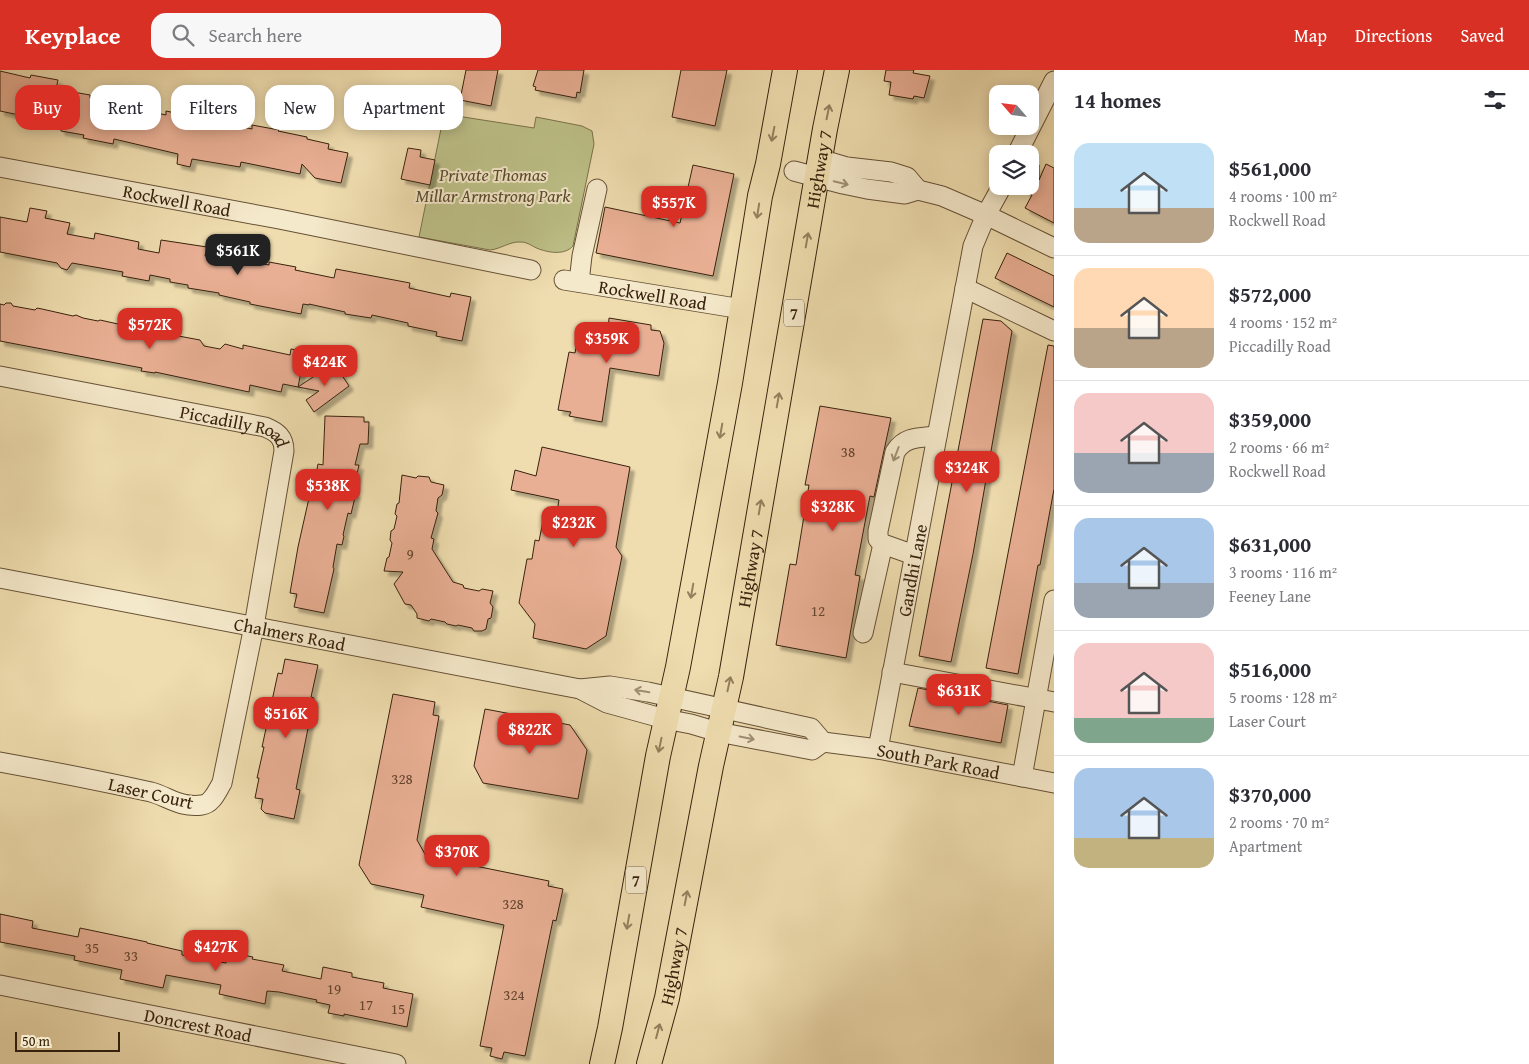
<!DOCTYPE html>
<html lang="en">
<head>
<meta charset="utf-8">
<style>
  body { margin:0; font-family:"Gentium Book Plus",serif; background:#f7f7f7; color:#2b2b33; height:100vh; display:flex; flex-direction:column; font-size:19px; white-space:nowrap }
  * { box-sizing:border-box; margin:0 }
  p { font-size:16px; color:#7c7c81 }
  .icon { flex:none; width:28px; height:28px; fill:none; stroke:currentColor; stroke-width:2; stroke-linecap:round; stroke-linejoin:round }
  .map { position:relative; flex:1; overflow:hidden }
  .side { display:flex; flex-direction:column; background:#fff; width:475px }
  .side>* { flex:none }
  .hud { position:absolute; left:15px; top:15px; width:475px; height:45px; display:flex; gap:10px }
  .needle { width:32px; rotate:298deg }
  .fabs { position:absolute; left:989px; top:15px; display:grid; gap:10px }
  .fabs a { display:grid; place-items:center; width:50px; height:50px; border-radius:10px; background:#fff; box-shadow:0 2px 12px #0003; font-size:25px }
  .scale { position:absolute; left:15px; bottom:12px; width:105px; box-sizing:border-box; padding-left:5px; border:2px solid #38220d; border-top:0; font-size:14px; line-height:18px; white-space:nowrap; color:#38220d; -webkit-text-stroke:4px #f5e9cb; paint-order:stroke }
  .price { position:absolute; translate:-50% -42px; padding:0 11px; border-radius:10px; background:#d93025; color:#fff; font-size:16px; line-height:32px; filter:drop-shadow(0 1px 2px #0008) }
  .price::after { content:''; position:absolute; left:50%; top:30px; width:15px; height:11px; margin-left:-8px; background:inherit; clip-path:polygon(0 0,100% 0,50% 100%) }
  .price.on { background:#222; color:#fff }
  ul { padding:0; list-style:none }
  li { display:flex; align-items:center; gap:15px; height:125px; padding:0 20px }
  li+li { border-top:1px solid #e1e1e2 }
  li span { display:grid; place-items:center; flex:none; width:140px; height:100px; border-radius:15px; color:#555 }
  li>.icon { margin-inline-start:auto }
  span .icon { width:60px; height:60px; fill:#fffc; stroke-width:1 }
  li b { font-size:21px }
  h2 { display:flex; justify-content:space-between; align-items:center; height:60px; padding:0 20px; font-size:21px }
  .tag { padding:0 18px; border-radius:15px; background:#fff; box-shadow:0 2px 12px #0003; font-size:18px; line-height:45px }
  .tag.on { background:#d93025; color:#fff }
  header { display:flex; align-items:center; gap:30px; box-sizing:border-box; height:70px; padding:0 25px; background:#d93025; color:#fff }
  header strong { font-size:24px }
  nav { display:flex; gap:28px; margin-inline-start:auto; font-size:18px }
  .search { width:350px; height:45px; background:#f7f7f7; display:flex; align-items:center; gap:12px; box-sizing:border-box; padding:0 18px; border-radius:15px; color:#7c7c81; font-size:19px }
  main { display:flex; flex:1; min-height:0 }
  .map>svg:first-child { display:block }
</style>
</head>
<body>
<header>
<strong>Keyplace</strong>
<div class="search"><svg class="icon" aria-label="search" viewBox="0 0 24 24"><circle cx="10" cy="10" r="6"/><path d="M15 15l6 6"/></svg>Search here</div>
<nav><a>Map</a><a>Directions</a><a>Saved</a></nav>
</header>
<main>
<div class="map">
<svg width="1054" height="994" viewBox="0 0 1054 994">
  <defs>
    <filter id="shadow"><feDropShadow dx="4.5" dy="4.5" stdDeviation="1" flood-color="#0004"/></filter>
  </defs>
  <rect width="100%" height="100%" fill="#efddaf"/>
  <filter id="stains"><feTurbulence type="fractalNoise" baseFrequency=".004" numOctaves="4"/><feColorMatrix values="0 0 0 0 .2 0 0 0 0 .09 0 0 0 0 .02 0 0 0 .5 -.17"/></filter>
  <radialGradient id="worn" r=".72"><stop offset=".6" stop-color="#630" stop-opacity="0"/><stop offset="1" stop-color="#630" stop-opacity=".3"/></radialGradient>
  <path fill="#bdc088" stroke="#7a714a" d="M444 44 534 58 536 47 582 56 592 61 594 74 573 176C565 185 550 183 539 179 533 177 528 172 521 172 510 171 501 179 490 180L419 167Z"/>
  <path fill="#e9af94" stroke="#38220d" filter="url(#shadow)" d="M466 0H498L491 36 460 30Z
    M538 0H584L580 23 577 22 576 28 535 20 536 17 533 16Z
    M681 0H727L715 56 672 47Z
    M886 0H914L913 3 930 6 924 28 914 26 913 29 889 25 891 12 884 11Z
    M0 1 30 8 31 5 58 10 56 19 90 25V28L133 38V35L144 38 143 40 166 45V41L252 59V55L279 60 278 61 307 67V69L329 74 328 79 348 83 341 113 315 108 302 94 300 104 241 92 240 97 192 89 190 97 177 94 178 84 114 69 113 74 83 68 84 65 61 61 58 53 0 41Z
    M408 78 421 80 420 87 435 90 430 115 401 109Z
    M1046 94 1054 98V153L1025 138 1032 125 1025 121 1028 116H1030V112L1039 95V110Z
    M693 95 734 104 713 206 596 183 605 137 680 153Z
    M30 138 47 141 45 148 70 153 67 164 94 169 95 163 139 172 138 179 159 183 161 170 207 177 205 186 226 190 227 187 269 195V192L296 197 295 200 334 208 336 199 410 213 409 218 450 227 451 223 471 227 462 271 436 266 437 262 408 256V253L372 245 371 248 345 244V242L309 234V235L303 234 301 244 250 234V232L219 225V223L188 218V215L170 212V209L150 205 149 211 122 206 123 202 72 193 67 200 61 198 57 193 0 182V147L27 152Z
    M1007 183 1054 206V237L995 208Z
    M6 233H11L13 236 35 240 37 238 42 239 73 246 76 245 83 248 98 251 100 250 118 254H125L126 253 142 256 141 259 200 270 204 276 220 279 225 274 243 279V275L290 285 291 279 303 281 302 287H304L298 317 283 314 281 322 250 315 249 322 155 302V303L141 301 142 298 0 271V234L4 235Z
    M609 248 651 255V260L660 261 664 273 659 306 610 298 602 352 569 346 571 342 558 340 569 282 575 283 580 257 608 262Z
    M983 249 1001 251 1012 261 973 484 951 592 919 586Z
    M1048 275 1054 276V419L1040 495H1038L1018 604 986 598Z
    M334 293 349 316 314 342 306 330 319 321 298 317Z
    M820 336 891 348 874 427 870 426 855 505 860 506 846 588 776 575 790 494 796 495 809 415H805Z
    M325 346 364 347V352H369L368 374H360L355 395H359L353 422 356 423 351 444 348 443 343 465 344 466 342 475 337 474 333 497 334 499 324 543 294 537 297 524 290 523 298 477 309 428H308L311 414 314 415 318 394 323 395Z
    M542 377 630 397 616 477 622 486 606 566 586 579 533 568 535 554 519 533 527 489H532L535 470 539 471 543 451 555 453 559 430 511 420 515 400 536 406Z
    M402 405 416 408 418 406 429 407 431 412 444 415 442 425 438 428 436 441 438 443 431 468 434 469 432 479 453 512 463 515 464 518 479 521 482 519 493 521 490 533 493 537 491 548 488 549 486 559 482 561H474L472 558 458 555 456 556 447 554 445 552 431 549 429 551 417 548V544L411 535 405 534 394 514 403 502 384 501 387 488 389 487 392 473 390 470 391 461 394 459 397 446 395 444 397 434 399 433Z
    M285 589 318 595 311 627 314 628 296 719 300 720 294 749 265 743 261 739 263 729 255 728 259 708H257L264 677H262L278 603 282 604Z
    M918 618 1008 635 1001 673 909 656Z
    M393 624 435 632 433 645 439 646 417 770 426 786 549 811 548 816 563 819 556 851 553 850 525 986 504 982 502 989 490 986 492 978 480 976 504 855 421 837 424 825 371 814 359 795Z
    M485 639 570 655 587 680 578 729 483 713 474 696Z
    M0 844 33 851 32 858 78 867 80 858 147 872V873L182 881V885L226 893 228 882 253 887 252 889 284 895 282 901 321 909 323 897 352 903V907L384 913 383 918 413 924 407 957 344 944V946L328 943 330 935 316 932 317 930 279 922 267 921 265 934 219 924 221 915 166 905 163 918 120 909 122 900 74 890 75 886 0 872Z"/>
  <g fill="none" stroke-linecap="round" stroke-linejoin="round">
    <defs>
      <g id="minor">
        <path d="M1017 84 1054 11"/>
        <path d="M820 89 847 97 891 102 907 107 918 120"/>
        <path id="s1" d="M0 97 279 149 531 200"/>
        <path d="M794 101 843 114 867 119 905 124 918 120 942 126 986 145 1054 178"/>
        <path id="s2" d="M564 210 742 239"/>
        <path d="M579 212 582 186 597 119"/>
        <path d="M965 218 1054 261"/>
        <path id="s3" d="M0 306 265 357C277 362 284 367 284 381L254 556 222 713C217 721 212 734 202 735 180 738 169 727 151 722 101 711 50 701 0 692"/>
        <path d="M914 485 883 474 878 469V461L895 382C905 366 919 368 937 366"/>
        <path id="s4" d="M0 508 580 619 607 633 665 649 691 654 718 662 812 680 823 672"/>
        <path d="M863 563 883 474"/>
        <path d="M892 602 1054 632"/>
        <path id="s5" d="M580 619 610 616 648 622 811 658 823 672 878 679 1054 713"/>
        <path id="s6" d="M878 679 973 176 986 145 1002 116"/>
        <path d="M1022 707 1054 530"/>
        <path id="s7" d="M0 915 396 994"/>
      </g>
      <g id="major">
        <path d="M602 994 610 958 658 686 678 597 730 313 760 126 768 94 785 0"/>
        <path id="s8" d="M649 994 667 928 711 696 731 607 825 59 837 0"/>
      </g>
    </defs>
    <use href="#minor" stroke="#665136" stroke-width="21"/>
    <use href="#major" stroke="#38220d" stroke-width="26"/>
    <use href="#minor" stroke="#f5e9cb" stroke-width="19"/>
    <use href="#major" stroke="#efddaf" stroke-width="24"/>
  </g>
  <defs><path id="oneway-shaft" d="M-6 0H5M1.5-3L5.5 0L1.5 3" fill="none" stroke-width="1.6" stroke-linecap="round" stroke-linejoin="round" transform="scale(1.25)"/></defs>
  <g stroke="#94805e">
    <use href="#oneway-shaft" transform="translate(828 42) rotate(-79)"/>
    <use href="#oneway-shaft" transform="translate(773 64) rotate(101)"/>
    <use href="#oneway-shaft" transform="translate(758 141) rotate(99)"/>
    <use href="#oneway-shaft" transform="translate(807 170) rotate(-80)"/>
    <use href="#oneway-shaft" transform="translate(778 330) rotate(-80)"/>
    <use href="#oneway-shaft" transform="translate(721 361) rotate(100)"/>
    <use href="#oneway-shaft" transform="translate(760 437) rotate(-80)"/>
    <use href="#oneway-shaft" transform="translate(692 521) rotate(100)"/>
    <use href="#oneway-shaft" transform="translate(729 614) rotate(-78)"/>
    <use href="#oneway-shaft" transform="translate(660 675) rotate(102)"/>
    <use href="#oneway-shaft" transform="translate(686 828) rotate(-79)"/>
    <use href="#oneway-shaft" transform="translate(628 852) rotate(100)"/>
    <use href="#oneway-shaft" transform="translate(658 961) rotate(-75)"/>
  </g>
  <g stroke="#a08f76">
    <use href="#oneway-shaft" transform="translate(841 113) rotate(13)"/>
    <use href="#oneway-shaft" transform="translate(896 384) rotate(111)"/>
    <use href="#oneway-shaft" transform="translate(642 621) rotate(-170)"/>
    <use href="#oneway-shaft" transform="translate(747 668) rotate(11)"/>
  </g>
  <g text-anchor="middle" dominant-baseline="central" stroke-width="4" stroke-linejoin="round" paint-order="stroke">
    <g font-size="15" fill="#64452f">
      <text x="848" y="381">38</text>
      <text x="410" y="483">9</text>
      <text x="818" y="540">12</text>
      <text x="402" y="708">328</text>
      <text x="513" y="833">328</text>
      <text x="92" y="877">35</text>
      <text x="131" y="885">33</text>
      <text x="334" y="918">19</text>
      <text x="514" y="924">324</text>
      <text x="366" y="934">17</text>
      <text x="398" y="938">15</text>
    </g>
    <g fill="#f5e9cb" stroke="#715e46" stroke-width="1">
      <rect x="784" y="229.5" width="20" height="27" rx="4"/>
      <rect x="626" y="796.5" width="20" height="27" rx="4"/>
    </g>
    <g font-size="16" font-weight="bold" fill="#38220d">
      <text x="794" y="243">7</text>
      <text x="636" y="810">7</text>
    </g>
    <g font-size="18" fill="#38220d" stroke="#f5e9cb">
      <text stroke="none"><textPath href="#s8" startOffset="911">Highway 7</textPath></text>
      <text stroke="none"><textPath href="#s1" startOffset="180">Rockwell Road</textPath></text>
      <text stroke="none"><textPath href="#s2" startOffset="90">Rockwell Road</textPath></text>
      <text stroke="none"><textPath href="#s3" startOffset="241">Piccadilly Road</textPath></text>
      <text stroke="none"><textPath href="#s8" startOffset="506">Highway 7</textPath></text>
      <text stroke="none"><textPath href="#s6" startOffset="182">Gandhi Lane</textPath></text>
      <text stroke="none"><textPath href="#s4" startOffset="295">Chalmers Road</textPath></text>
      <text stroke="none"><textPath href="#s5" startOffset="371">South Park Road</textPath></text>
      <text transform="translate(151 723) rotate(13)">Laser Court</text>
      <text stroke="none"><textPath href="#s8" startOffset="101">Highway 7</textPath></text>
      <text stroke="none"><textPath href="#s7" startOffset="202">Doncrest Road</textPath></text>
    </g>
    <g font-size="18" font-style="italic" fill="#594a2c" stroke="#f5e9cb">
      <text x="493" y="104">Private Thomas<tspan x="493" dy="21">Millar Armstrong Park</tspan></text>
    </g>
  </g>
  <rect width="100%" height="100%" filter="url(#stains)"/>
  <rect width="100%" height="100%" fill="url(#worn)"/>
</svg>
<div class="fabs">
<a><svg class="needle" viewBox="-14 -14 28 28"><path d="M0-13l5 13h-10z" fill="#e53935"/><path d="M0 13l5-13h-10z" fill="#7c7c81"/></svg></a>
<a><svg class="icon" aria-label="layers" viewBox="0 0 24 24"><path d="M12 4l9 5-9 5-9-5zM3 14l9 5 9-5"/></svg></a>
</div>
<div class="scale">50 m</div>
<b class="price" style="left:674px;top:158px">$557K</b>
<b class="price on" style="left:238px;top:206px">$561K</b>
<b class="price" style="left:150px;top:280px">$572K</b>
<b class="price" style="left:607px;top:294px">$359K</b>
<b class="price" style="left:325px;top:317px">$424K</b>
<b class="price" style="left:967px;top:423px">$324K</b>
<b class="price" style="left:328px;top:441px">$538K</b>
<b class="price" style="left:833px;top:462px">$328K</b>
<b class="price" style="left:574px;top:478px">$232K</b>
<b class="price" style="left:959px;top:646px">$631K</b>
<b class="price" style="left:286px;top:669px">$516K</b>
<b class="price" style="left:530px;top:685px">$822K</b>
<b class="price" style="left:457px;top:807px">$370K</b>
<b class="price" style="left:216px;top:902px">$427K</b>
<div class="hud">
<a class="tag on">Buy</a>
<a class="tag">Rent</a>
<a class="tag">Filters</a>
<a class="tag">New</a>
<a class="tag">Apartment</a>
</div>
</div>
<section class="side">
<h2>14 homes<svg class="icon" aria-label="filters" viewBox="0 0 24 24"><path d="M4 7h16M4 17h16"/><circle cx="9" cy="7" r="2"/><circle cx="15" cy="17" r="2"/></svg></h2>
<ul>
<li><span style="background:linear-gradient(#bfe0f5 65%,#b9a48a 0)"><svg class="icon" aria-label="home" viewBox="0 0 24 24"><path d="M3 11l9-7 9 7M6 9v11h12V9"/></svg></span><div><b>$561,000</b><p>4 rooms · 100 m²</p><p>Rockwell Road</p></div></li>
<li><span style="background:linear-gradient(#ffd9b3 60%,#b9a48a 0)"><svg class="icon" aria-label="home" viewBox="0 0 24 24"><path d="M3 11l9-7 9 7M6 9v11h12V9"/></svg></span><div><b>$572,000</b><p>4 rooms · 152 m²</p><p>Piccadilly Road</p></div></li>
<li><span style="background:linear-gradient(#f6c9c9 60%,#9aa5b1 0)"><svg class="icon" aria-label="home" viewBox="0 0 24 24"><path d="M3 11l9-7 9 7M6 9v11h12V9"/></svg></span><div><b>$359,000</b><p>2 rooms · 66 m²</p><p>Rockwell Road</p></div></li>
<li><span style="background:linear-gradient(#a9c7e8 65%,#9aa5b1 0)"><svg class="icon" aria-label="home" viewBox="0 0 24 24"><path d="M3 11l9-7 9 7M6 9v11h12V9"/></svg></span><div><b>$631,000</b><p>3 rooms · 116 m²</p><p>Feeney Lane</p></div></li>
<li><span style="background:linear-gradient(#f6c9c9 75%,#7fa58c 0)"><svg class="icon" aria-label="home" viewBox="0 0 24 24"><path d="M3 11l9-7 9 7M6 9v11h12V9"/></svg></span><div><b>$516,000</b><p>5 rooms · 128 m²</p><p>Laser Court</p></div></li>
<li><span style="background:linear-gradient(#a9c7e8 70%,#c2b280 0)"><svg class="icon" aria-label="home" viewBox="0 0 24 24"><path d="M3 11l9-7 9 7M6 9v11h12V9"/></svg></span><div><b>$370,000</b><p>2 rooms · 70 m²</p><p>Apartment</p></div></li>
</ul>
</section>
</main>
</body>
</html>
